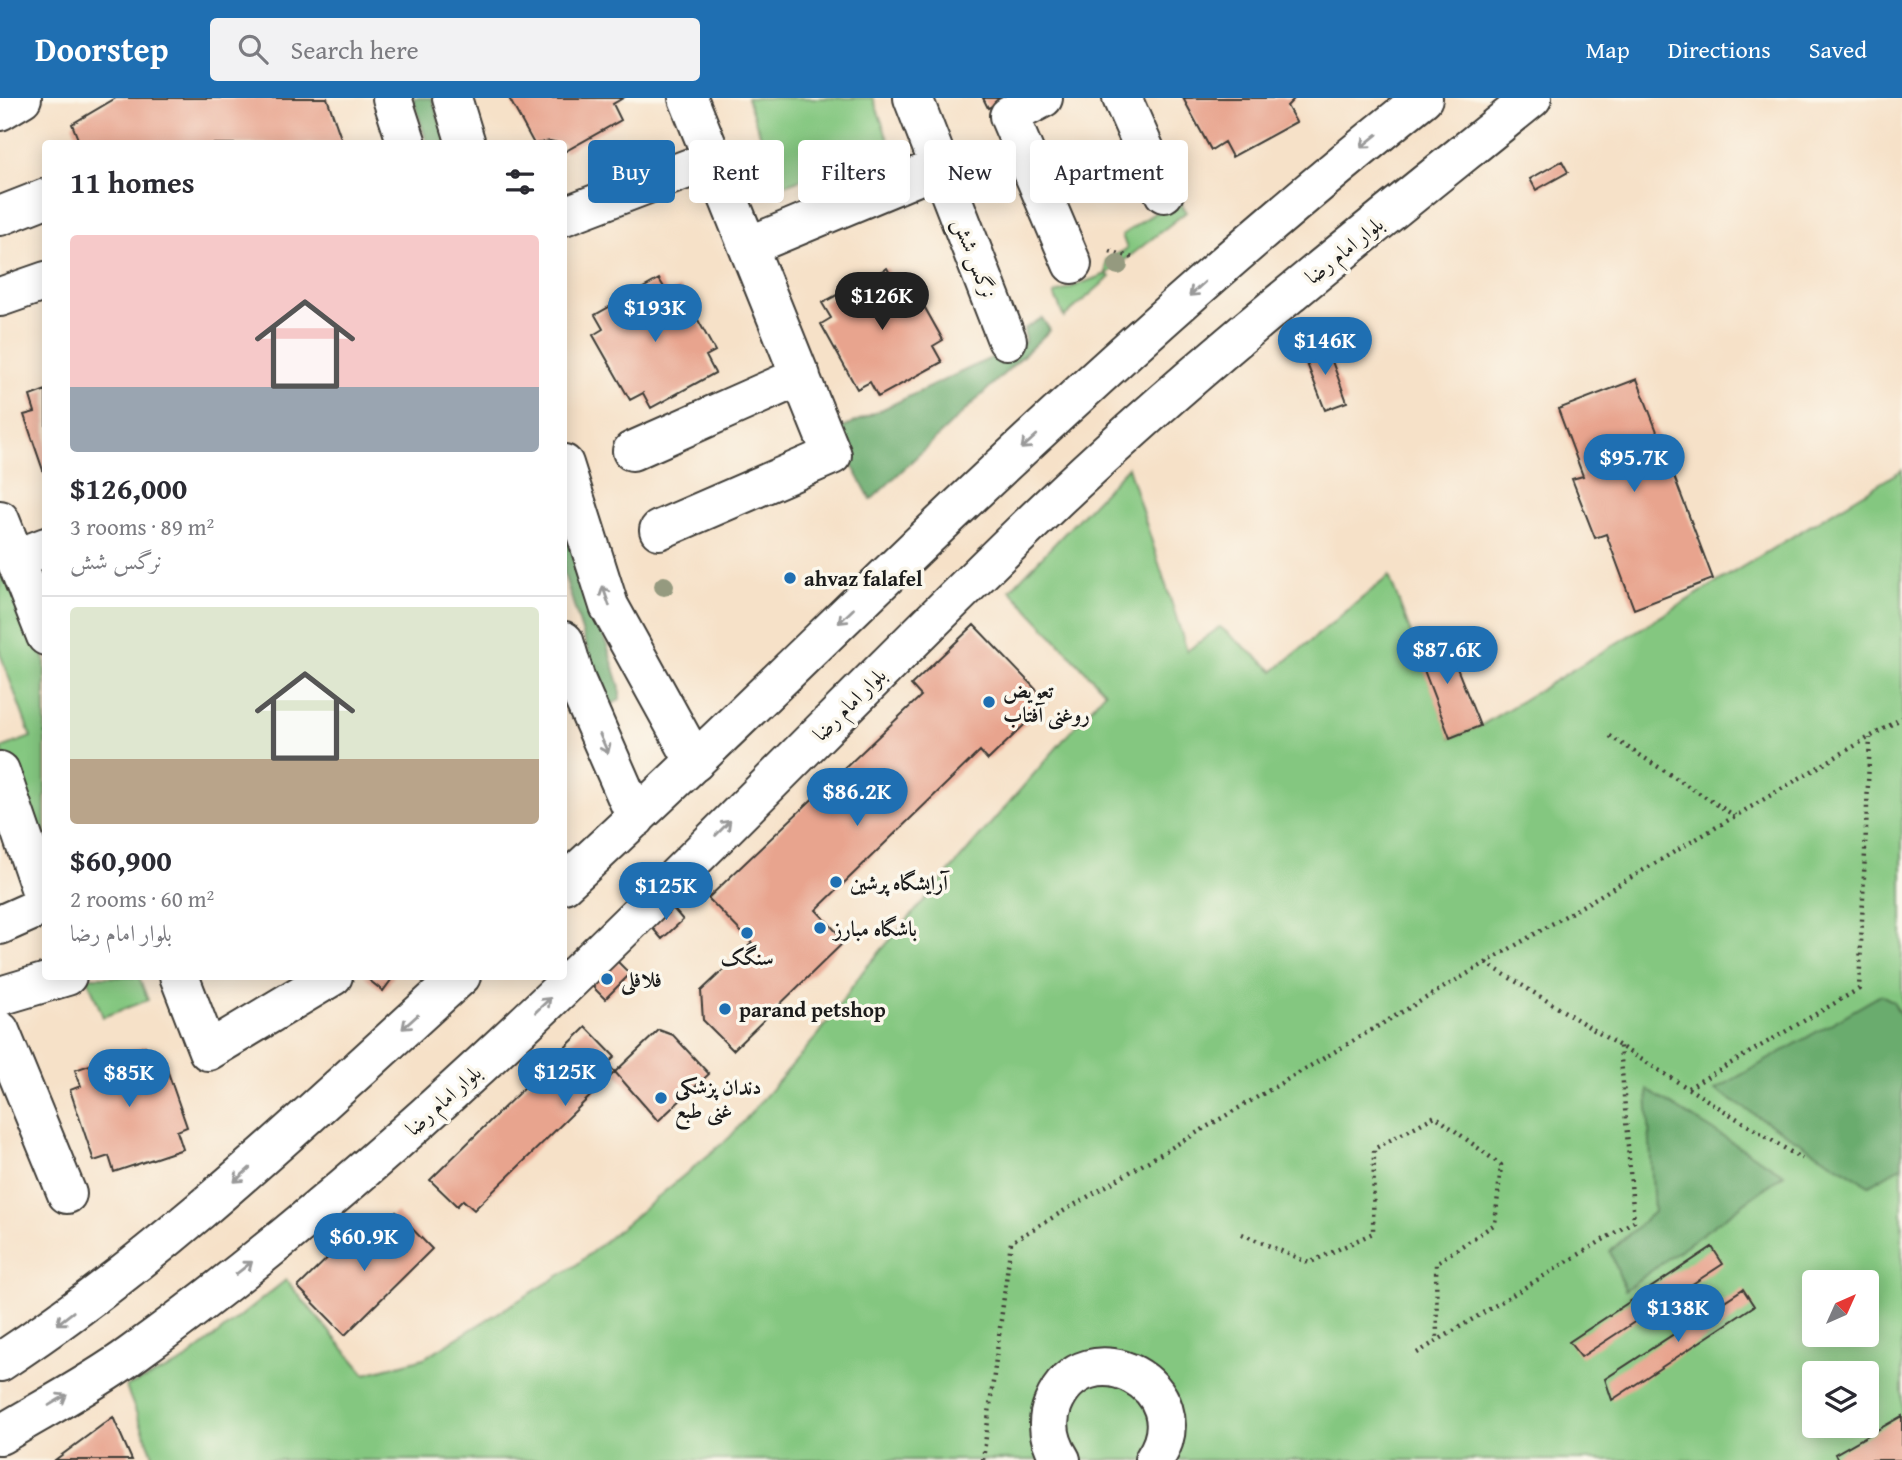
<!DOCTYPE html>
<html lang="en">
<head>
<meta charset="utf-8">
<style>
  body { margin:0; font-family:"Gentium Book Plus",Amiri,serif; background:#f2f2f3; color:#2b2b33; height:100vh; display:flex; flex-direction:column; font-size:26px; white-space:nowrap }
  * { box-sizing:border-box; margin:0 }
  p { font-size:23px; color:#7c7c81 }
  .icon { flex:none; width:38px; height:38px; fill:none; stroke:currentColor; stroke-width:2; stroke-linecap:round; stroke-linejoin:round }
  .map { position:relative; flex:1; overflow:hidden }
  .sheet { position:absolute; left:42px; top:42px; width:525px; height:840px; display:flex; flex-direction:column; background:#fff; border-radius:7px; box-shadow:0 4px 18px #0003 }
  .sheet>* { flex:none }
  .hud { position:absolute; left:588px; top:42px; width:665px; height:63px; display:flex; gap:14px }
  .needle { width:46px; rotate:45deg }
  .controls { position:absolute; left:1802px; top:1172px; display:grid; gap:14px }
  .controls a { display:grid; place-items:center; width:77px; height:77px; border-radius:7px; background:#fff; box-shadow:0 4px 18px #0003; font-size:35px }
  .price { position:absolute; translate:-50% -60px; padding:0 16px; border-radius:24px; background:#1f6fb2; color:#fff; font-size:23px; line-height:46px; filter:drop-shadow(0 2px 4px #0008) }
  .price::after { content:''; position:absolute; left:50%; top:42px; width:21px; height:16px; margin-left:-10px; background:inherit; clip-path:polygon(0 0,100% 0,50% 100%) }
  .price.on { background:#222; color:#fff }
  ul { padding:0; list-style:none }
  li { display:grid; align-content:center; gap:14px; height:371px; padding:0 28px }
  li+li { border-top:2px solid #e1e1e2 }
  li span { display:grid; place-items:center; height:217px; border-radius:7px; color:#555 }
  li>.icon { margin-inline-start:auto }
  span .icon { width:126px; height:126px; fill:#fffc; stroke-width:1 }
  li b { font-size:30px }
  h2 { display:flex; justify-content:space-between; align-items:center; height:84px; padding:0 28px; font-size:30px }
  .chip { padding:0 24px; border-radius:7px; background:#fff; box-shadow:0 4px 18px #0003; font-size:24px; line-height:63px }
  .chip.on { background:#1f6fb2; color:#fff }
  header { display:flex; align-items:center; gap:42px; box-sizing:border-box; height:98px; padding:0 35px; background:#1f6fb2; color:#fff }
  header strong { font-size:33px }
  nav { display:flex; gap:38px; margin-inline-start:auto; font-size:24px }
  .search { width:490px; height:63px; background:#f2f2f3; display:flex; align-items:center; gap:18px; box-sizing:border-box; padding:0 24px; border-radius:7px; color:#7c7c81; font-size:26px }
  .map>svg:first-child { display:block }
</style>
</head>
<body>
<header>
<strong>Doorstep</strong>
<div class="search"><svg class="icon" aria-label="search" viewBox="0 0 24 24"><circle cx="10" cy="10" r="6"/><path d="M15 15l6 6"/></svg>Search here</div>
<nav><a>Map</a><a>Directions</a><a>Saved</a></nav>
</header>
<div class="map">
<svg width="1902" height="1362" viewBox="0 0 1902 1362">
  <rect width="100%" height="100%" fill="#fbf7ec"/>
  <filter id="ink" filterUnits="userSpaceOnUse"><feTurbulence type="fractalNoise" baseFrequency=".0143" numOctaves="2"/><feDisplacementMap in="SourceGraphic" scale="14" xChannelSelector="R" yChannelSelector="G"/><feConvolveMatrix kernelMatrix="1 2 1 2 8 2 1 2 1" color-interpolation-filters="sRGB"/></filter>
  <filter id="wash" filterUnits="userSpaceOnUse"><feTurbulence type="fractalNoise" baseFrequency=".00686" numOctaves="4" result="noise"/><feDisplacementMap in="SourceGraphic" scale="28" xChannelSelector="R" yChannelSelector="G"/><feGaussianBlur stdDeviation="1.57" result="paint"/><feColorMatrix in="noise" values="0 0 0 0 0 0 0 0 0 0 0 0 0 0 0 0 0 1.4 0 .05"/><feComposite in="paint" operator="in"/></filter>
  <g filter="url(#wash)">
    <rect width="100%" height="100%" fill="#f6e1c8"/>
    <path fill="#84c780" stroke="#50724e" stroke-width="2" fill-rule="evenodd" d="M747 0H873L891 49 779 89Z
      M1178 99 1186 114 1107 176 1110 179 1064 219 1054 196 1106 176V162L1127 151 1122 137Z
      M1128 369 1187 553 1220 529 1274 573 1389 478 1451 640 1480 628 1902 372V1362H155L126 1289 180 1266 286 1182 365 1276 424 1260 575 1168 730 1039 819 936 863 873 1105 594 1010 492ZM1815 1185H1867V1237H1815ZM1815 1276H1867V1328H1815Z
      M0 441 45 562V767L1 650 31 639 0 555Z
      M87 879H139L148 902 103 919Z"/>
    <path fill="#6bac6e" stroke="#446445" stroke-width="2" d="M413 0H432L447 45H427Z
      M1042 220 1050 232 871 402 834 334 1025 244 1024 231Z
      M564 411 620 589V601L613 606 603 601 564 476Z
      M1881 897 1893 903 1902 920V1068L1869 1087 1715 992Z
      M1647 992 1784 1076 1625 1192 1610 1153 1654 1114Z"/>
    <g id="blocks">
      <path fill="#e8a48e" d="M116 0H327L343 46H80L72 26Z
        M509 0H623L613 6 621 22 564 54V46L550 43 534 46Z
        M983 0H1006L988 10Z
        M1183 0H1295L1287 8 1296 24 1232 59 1224 44 1211 52Z
        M1562 63 1568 74 1536 92 1530 81Z
        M887 170 895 185 907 178 943 242 933 248 942 264 878 299 870 284 857 291 821 226 831 220 822 205Z
        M659 181 668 196 680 189 715 253 706 258 715 275 651 310 643 295 630 302 593 237 603 231 595 217Z
        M1326 247 1347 304 1325 312 1303 255Z
        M1637 281 1713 481 1634 511 1606 436 1595 440 1572 381 1583 378 1558 311Z
        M46 292V378H45L24 317 35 314 30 298Z
        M974 527 1048 604 988 662 980 653 816 812 845 843 733 952 703 922 701 893 752 845 708 800 921 598 911 587Z
        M1443 535 1480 628 1450 640 1414 546Z
        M670 807 683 822 662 841 649 826Z
        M614 860 630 876 605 901 589 885Z
        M364 878H394L383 893Z
        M586 929 615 959 607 966 615 974 659 932 673 937 709 976 658 1023 615 974 474 1112 463 1102 457 1108 430 1082Z
        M145 948 150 964 163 960 187 1029 177 1033 183 1051 114 1074 109 1058 94 1063 70 992 81 988 75 972Z
        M396 1114 432 1151 345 1237 298 1189 346 1142 357 1152Z
        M1712 1149 1723 1166 1581 1259 1569 1244Z
        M1743 1191 1754 1208 1612 1302 1605 1281Z
        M1902 1318V1362H1838L1835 1356Z
        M113 1319 132 1362H55Z"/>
    </g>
  </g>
  <g filter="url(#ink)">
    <use href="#blocks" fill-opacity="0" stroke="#3d3a36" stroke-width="2"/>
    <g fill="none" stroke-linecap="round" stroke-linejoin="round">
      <defs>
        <path id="minor" d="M392 0 407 46
          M452 0 466 46
          M913 0 1007 242
          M1043 0 1009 18 1072 166
          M1122 0 1164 95
          M0 13 22 0
          M0 118 46 100
          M564 118 711 62
          M749 148 939 69
          M0 199 46 183
          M632 353 801 278
          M564 366 609 508 695 664
          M0 422 46 538
          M659 432 832 357 688 0
          M15 461 46 449
          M564 543 576 583 636 720
          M0 673 46 807
          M564 786C702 660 834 527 970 398 1116 260 1266 125 1423 0
          M0 827 45 807
          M179 878 208 953 333 878
          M0 898 67 878
          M0 933 67 1096
          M0 1264C168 1154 312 1013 461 878
          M0 1337C43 1311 90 1287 131 1257 467 1015 743 703 1040 417 1195 268 1365 135 1532 0
          M1061 1362C1050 1345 1045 1326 1053 1306 1085 1227 1203 1289 1154 1362"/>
      </defs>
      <use href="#minor" stroke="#3d3a36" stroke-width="42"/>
      <path stroke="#3d3a36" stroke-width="4.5" stroke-dasharray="2 5" stroke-linecap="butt" d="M1110 153 1133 160
        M1610 638 1735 718
        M1486 865 1802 1061
        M1688 990 1859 891 1870 640
        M1242 1136 1309 1165 1373 1135 1374 1051 1435 1018 1501 1067 1495 1126 1436 1165 1437 1243
        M1417 1255 1634 1123 1620 948
        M983 1362 1011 1144 1902 620"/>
      <use href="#minor" stroke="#fff" stroke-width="38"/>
    </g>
    <g fill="#959a7f">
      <circle cx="1118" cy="167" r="10"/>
      <circle cx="664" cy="488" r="10"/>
    </g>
    <defs><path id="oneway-shaft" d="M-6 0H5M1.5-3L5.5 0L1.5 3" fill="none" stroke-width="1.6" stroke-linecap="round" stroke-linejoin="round" transform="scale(1.75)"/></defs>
    <g stroke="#999">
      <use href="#oneway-shaft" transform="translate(1369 43) rotate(141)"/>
      <use href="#oneway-shaft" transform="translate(1197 191) rotate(138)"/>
      <use href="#oneway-shaft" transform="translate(1029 344) rotate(138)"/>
      <use href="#oneway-shaft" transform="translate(606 498) rotate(-109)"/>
      <use href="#oneway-shaft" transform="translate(846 518) rotate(136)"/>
      <use href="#oneway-shaft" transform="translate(604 646) rotate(66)"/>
      <use href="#oneway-shaft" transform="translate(723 730) rotate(-45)"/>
      <use href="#oneway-shaft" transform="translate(543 907) rotate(-44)"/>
      <use href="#oneway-shaft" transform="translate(410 924) rotate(138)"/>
      <use href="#oneway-shaft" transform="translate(242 1077) rotate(138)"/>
      <use href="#oneway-shaft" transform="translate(244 1170) rotate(-38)"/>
      <use href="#oneway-shaft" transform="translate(65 1220) rotate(142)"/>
      <use href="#oneway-shaft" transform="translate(58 1302) rotate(-31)"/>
    </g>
  </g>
  <g fill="#1f6fb2" stroke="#fbf7ec" stroke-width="2.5">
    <circle cx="790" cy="480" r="7"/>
    <circle cx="989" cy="604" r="7"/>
    <circle cx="836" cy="784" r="7"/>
    <circle cx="820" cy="830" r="7"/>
    <circle cx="747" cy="835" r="7"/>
    <circle cx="607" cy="881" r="7"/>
    <circle cx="725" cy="911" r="7"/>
    <circle cx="661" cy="1000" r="7"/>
  </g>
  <g text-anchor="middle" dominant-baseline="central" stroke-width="7" stroke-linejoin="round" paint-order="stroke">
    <g font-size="21" fill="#1c1c1c" stroke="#fbf7ec">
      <text transform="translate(1344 152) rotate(-39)">بلوار امام رضا</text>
      <text transform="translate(975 160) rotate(69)">نرگس شش</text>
      <text transform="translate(849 606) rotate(-45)">بلوار امام رضا</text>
      <text transform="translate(443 1002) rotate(-42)">بلوار امام رضا</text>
    </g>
    <g font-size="21" font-weight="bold" fill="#1c1c1c" stroke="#fbf7ec" text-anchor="start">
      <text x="804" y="480">ahvaz falafel</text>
      <text x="1003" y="592">تعویض<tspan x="1003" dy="24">روغنی آفتاب</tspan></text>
      <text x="850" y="784">آرایشگاه پرشین</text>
      <text x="834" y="830">باشگاه مبارز</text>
      <text x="747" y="859" text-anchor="middle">سنگک</text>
      <text x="621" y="881">فلافلی</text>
      <text x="739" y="911">parand petshop</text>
      <text x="675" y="988">دندان پزشکی<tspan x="675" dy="24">غنی طبع</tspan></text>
    </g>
  </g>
</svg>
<div class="controls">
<a><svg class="needle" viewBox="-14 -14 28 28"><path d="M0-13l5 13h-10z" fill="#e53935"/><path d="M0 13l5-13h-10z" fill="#7c7c81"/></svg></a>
<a><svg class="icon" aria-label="layers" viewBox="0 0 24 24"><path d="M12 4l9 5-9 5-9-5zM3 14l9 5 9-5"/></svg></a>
</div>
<b class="price on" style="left:882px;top:234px">$126K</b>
<b class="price" style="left:655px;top:246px">$193K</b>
<b class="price" style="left:1325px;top:279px">$146K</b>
<b class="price" style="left:1634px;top:396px">$95.7K</b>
<b class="price" style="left:1447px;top:588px">$87.6K</b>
<b class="price" style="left:857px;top:730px">$86.2K</b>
<b class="price" style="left:666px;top:824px">$125K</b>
<b class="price" style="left:565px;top:1010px">$125K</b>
<b class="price" style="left:129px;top:1011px">$85K</b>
<b class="price" style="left:364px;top:1175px">$60.9K</b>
<b class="price" style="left:1678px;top:1246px">$138K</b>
<div class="hud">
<a class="chip on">Buy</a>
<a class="chip">Rent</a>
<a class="chip">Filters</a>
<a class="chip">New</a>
<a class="chip">Apartment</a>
</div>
<section class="sheet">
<h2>11 homes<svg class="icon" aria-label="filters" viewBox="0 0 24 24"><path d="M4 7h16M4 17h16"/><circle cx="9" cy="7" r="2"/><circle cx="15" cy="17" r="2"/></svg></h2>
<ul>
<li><span style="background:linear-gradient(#f6c9c9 70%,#9aa5b1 0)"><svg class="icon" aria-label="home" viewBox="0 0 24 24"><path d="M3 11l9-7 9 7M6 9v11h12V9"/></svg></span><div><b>$126,000</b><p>3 rooms · 89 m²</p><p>نرگس شش</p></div></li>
<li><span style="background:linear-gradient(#dfe7d0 70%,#b9a48a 0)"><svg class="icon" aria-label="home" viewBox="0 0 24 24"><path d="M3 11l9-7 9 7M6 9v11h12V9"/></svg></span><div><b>$60,900</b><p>2 rooms · 60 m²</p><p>بلوار امام رضا</p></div></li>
</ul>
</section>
</div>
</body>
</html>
